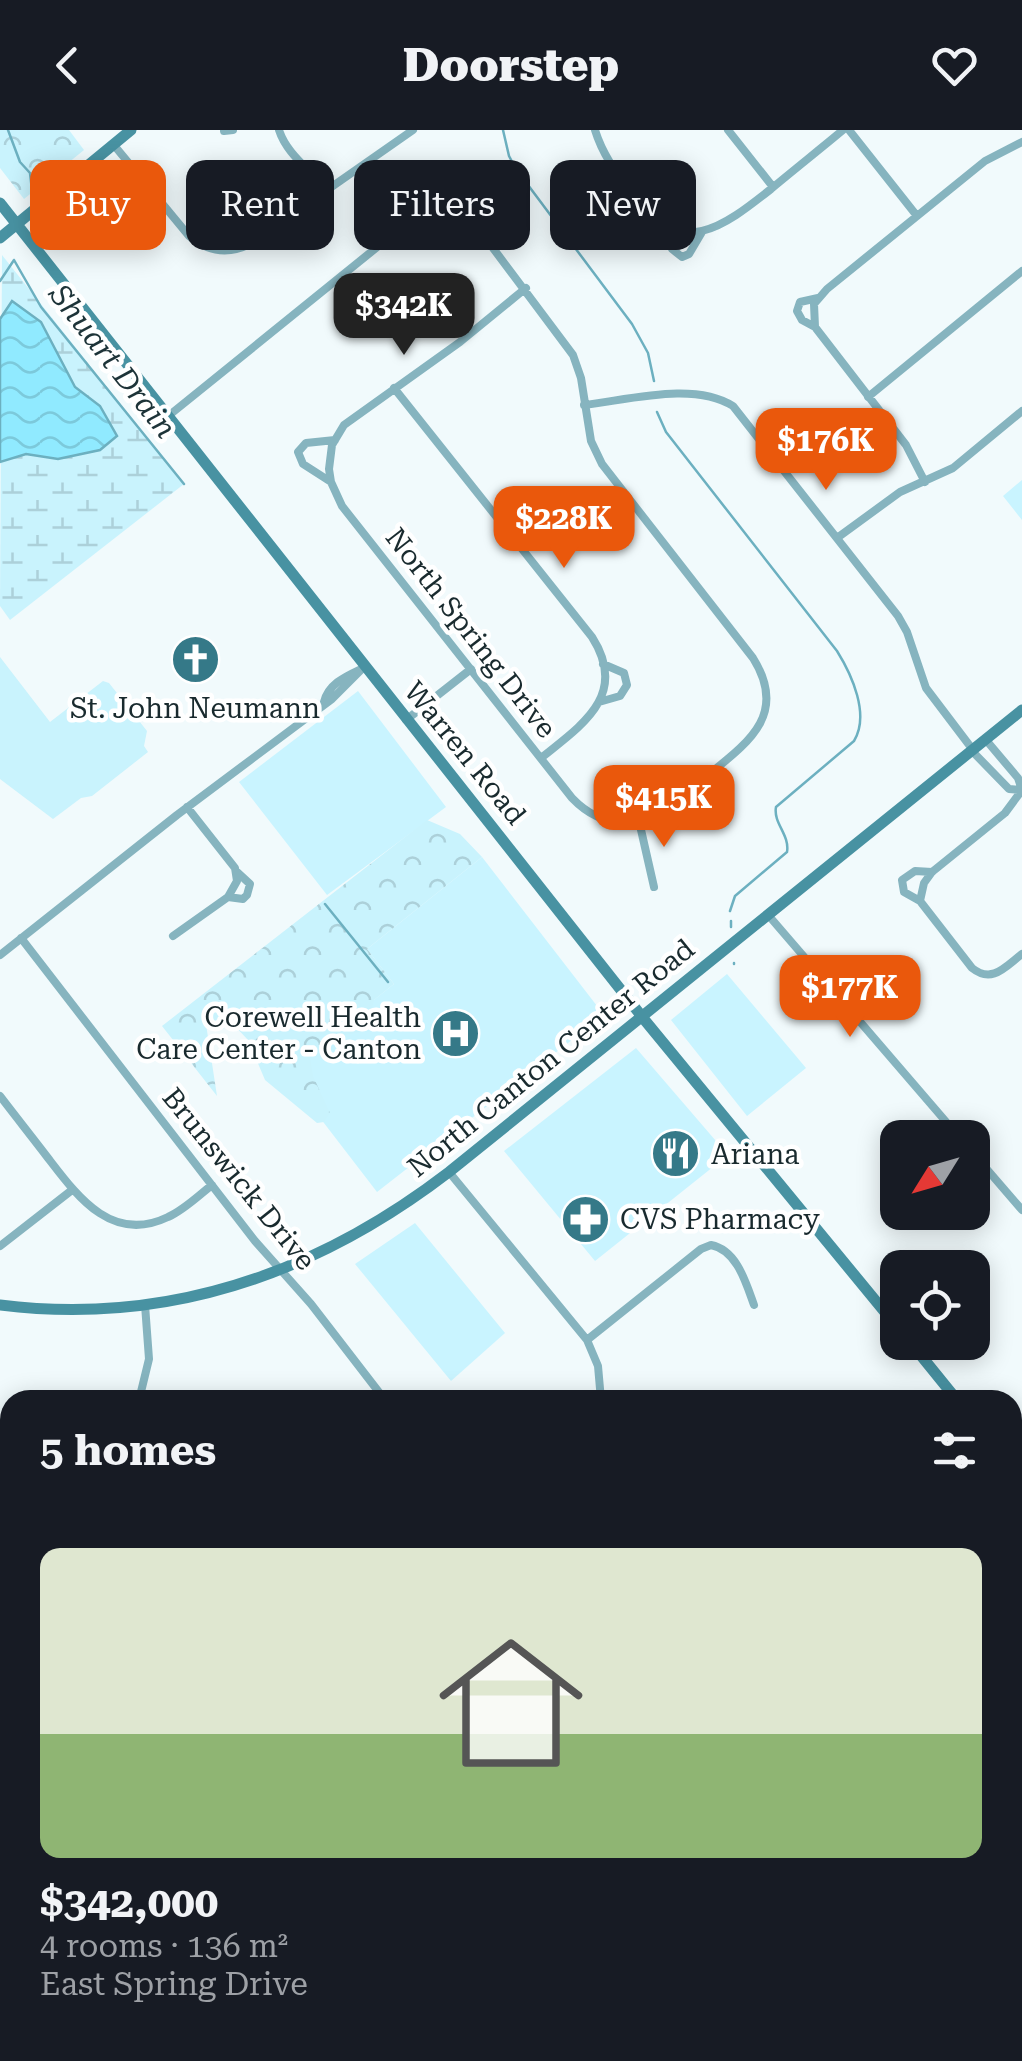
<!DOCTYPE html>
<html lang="en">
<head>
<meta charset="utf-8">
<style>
  body { margin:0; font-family:"Roboto Serif",serif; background:#20242c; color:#f1f3f6; height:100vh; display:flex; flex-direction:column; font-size:38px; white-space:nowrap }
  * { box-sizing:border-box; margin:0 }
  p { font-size:32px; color:#9ea1a6 }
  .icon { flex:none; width:55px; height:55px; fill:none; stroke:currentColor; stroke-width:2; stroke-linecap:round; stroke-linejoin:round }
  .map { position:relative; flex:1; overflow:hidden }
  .panel { position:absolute; left:0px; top:1260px; width:1022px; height:672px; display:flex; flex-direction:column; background:#171b24; border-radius:30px 30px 0 0; box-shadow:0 5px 25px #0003 }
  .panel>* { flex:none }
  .hud { position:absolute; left:30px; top:30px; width:962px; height:90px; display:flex; gap:20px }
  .needle { width:65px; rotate:233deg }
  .tools { position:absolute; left:880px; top:990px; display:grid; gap:20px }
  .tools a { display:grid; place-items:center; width:110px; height:110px; border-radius:20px; background:#171b24; box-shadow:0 5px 25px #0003; font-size:50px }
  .price { position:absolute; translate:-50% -85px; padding:0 22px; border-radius:20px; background:#ea580c; color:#fff; font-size:32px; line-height:65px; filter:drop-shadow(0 2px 5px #0008) }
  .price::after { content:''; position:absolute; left:50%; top:60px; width:30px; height:22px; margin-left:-15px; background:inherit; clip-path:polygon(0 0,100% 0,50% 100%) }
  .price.on { background:#222; color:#fff }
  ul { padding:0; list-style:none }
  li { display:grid; align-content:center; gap:20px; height:530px; padding:0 40px }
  li span { display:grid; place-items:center; height:310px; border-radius:20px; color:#555 }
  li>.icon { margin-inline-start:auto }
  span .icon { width:180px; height:180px; fill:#fffc; stroke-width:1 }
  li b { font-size:42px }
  h2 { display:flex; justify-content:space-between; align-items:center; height:120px; padding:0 40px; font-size:42px }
  .pill { padding:0 35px; border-radius:20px; background:#171b24; box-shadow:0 5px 25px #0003; font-size:35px; line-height:90px }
  .pill.on { background:#ea580c; color:#fff }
  header { display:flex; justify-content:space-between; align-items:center; height:130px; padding:0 40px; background:#171b24; font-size:45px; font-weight:800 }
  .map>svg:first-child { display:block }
</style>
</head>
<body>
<header><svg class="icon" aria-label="back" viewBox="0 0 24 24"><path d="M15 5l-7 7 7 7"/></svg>Doorstep<svg class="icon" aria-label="heart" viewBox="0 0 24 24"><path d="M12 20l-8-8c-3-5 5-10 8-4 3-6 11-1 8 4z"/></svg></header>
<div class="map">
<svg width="1022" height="1931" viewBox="0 0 1022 1931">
  <defs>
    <pattern id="forest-crowns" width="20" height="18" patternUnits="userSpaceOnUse" patternTransform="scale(2.5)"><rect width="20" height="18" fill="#c9f3fd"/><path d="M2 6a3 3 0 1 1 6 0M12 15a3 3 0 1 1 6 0" fill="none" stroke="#acd0d9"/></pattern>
    <pattern id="wetland-marsh" width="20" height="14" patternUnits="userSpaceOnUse" patternTransform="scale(2.5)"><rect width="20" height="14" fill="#c9f3fd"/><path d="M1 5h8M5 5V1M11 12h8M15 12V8" fill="none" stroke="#acd0d9"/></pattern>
    <pattern id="water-waves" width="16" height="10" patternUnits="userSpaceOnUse" patternTransform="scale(2.5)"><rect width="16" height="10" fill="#90eaff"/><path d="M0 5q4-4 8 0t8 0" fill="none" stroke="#7cc9db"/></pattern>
  </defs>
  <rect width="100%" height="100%" fill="#f1fafc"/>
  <path fill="#c9f4ff" d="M1022 350V390L1003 366Z
    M358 561 446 677 327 765 239 652Z
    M482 727 604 885 377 1062 284 941 394 854 367 819Z
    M727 844 806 938 747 986 671 890Z
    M636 918 728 1025 595 1131 504 1021Z
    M415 1093 505 1203 451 1251 355 1134Z
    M0 1710 10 1722V1922L172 1923 179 1931H0Z"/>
  <path fill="#c9f3fd" d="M0 527 50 592 103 551 109 553 147 601 144 616 148 622 92 666 81 668 53 689 0 649Z
    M10 1769V1922L113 1923 103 1931H0V1777Z"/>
  <path fill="url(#forest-crowns)" d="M0 0H69L84 20 24 69 0 38Z
    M427 690 460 704 482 727 367 819 394 854 374 870 366 901 340 906 309 921 313 946 330 983 324 992 317 993 265 950 248 910 232 893 223 899 206 894 217 966 162 896Z
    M216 1922H402L409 1931H206Z"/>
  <path fill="url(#wetland-marsh)" d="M2 125 184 354 10 490 0 476Z"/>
  <path fill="url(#water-waves)" stroke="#6cb0c0" stroke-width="2.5" d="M12 171 41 192 75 257 100 276 117 306 100 320 58 329 26 324 0 332V189Z"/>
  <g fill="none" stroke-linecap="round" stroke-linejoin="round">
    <path stroke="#6cb0c0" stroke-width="2.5" d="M8 0 20 32 30 43 32 60
      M503 0 509 26 516 39 632 194 648 223 654 251
      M14 130 41 177 184 354
      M0 151 14 130
      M657 282 666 302 837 521C852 545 870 585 854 611L776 677C773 693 790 705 787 722L735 766 730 781
      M325 774 388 852
      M731 791V797
      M734 833V834"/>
    <path stroke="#86b4bf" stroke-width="8" d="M279 0C287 25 311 40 327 61
      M595 0C603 26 618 45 634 67 681 130 723 97 771 59 795 39 819 20 843 0
      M728 0 773 57
      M849 0 917 86
      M224 1 233 0
      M113 14 189 106C208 122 228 125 250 114L413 0
      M668 97 672 119 682 127 689 124 702 102
      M815 197 802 190 797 181 800 172 818 168
      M394 258 592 507C629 565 582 595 541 628
      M868 267 1022 141
      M584 275C628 270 694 251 733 276L898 486 907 502 926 558 973 620
      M167 287 423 80 443 69 460 74 573 225 581 248 591 311 602 334 753 528C788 584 749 612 708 645 689 660 671 676 650 688 620 698 594 691 572 668L342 376 331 352 329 339 332 315 344 295 460 212 526 158
      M331 352 303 334 298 322 306 313 335 310
      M925 352 906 315 815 197 814 174 827 159 985 31 1022 12
      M837 408 900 362 953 338 1022 281
      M324 572C328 555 344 547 359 540
      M599 572 620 566 627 555 624 543 603 534
      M406 590 471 539
      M986 610 1018 648 1022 660
      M972 621 1009 659 1022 660 1005 683 932 742 924 753 920 771 972 838C992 854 1005 837 1022 824
      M639 691 654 757
      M228 767 243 769 247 765 250 754 237 742
      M920 771 904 762 902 750 915 741 932 742
      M769 786 960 1008
      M173 806 228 767 237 751 235 738 187 677
      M21 808 255 1111 311 1174 385 1270
      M0 825 177 685 332 569 364 537
      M0 966C16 987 32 1007 48 1028 78 1067 112 1114 168 1087 184 1080 198 1066 212 1055
      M972 1022 1022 1080
      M449 1042 587 1210 598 1236 601 1270
      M0 1116 72 1060
      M587 1210 701 1119 711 1115C737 1120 746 1153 754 1175
      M139 1270 149 1229 145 1175
      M0 1398 10 1390
      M1012 1463 1022 1455
      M1012 1616 1022 1608
      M10 1619 6 1626 10 1633
      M1012 1630 1022 1641
      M1012 1809 1022 1824
      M1012 1896 1022 1894
      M487 1922 494 1931
      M635 1922 642 1931
      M716 1931 726 1922
      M899 1931 915 1922"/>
    <path stroke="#4892a2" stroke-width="11" d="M0 73 643 888 898 1198
      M0 108 131 0
      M0 1175C168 1196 316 1144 449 1042L1022 580
      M910 1212 957 1270
      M1012 1337 1022 1349"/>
  </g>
  <defs>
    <symbol id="church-disc" viewBox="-11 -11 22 22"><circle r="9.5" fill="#357988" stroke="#fff"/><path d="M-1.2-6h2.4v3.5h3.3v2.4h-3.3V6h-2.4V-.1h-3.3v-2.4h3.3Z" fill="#fff"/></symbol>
    <symbol id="hospital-disc" viewBox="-11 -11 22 22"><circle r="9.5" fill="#357988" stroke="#fff"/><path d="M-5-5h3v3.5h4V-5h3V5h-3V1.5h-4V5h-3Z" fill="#fff"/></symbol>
    <symbol id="restaurant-disc" viewBox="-11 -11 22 22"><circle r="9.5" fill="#357988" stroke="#fff"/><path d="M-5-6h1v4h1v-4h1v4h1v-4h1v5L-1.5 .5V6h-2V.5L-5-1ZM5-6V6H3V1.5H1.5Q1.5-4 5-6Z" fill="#fff"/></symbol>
    <symbol id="pharmacy-disc" viewBox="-11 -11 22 22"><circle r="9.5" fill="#357988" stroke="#fff"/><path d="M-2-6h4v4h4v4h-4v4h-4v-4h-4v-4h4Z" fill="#fff"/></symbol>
  </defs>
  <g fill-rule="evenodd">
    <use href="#church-disc" x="168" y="502" width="55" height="55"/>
    <use href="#hospital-disc" x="428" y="876" width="55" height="55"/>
    <use href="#restaurant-disc" x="648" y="996" width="55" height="55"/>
    <use href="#pharmacy-disc" x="558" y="1062" width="55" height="55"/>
  </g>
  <g text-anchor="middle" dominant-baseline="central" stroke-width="9" stroke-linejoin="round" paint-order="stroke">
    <g font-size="28" fill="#192a2e" stroke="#fff">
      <text transform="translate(471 503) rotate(52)">North Spring Drive</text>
      <text transform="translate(465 623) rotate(51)">Warren Road</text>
      <text transform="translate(551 928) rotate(-39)">North Canton Center Road</text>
      <text transform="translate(239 1049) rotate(51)">Brunswick Drive</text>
    </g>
    <g font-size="28" fill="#192a2e" stroke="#fff" text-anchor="start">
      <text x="195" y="578" text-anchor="middle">St. John Neumann</text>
      <text x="421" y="887" text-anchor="end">Corewell Health<tspan x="421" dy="32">Care Center - Canton</tspan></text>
      <text x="711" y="1024">Ariana</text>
      <text x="620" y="1089">CVS Pharmacy</text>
    </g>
    <g font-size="30" font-style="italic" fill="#1d3338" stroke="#fff">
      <text transform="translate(113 231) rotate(52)">Shuart Drain</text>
    </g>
  </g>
</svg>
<div class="tools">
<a><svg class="needle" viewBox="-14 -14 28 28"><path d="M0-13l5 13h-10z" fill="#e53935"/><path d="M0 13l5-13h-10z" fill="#9ea1a6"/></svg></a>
<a><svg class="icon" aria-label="locate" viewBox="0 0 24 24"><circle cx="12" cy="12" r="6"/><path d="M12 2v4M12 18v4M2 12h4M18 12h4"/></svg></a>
</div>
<b class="price on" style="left:404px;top:228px">$342K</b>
<b class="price" style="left:826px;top:363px">$176K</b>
<b class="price" style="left:564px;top:441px">$228K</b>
<b class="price" style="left:664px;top:720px">$415K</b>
<b class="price" style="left:850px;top:910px">$177K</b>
<div class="hud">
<a class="pill on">Buy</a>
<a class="pill">Rent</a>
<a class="pill">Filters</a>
<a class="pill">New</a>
</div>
<section class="panel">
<h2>5 homes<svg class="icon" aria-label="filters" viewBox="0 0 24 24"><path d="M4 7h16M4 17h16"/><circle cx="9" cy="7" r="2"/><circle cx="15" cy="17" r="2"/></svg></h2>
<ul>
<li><span style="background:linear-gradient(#dfe7d0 60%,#8fb573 0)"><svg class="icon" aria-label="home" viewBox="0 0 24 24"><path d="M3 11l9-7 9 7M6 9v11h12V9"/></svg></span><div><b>$342,000</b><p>4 rooms · 136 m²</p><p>East Spring Drive</p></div></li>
</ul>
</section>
</div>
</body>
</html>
